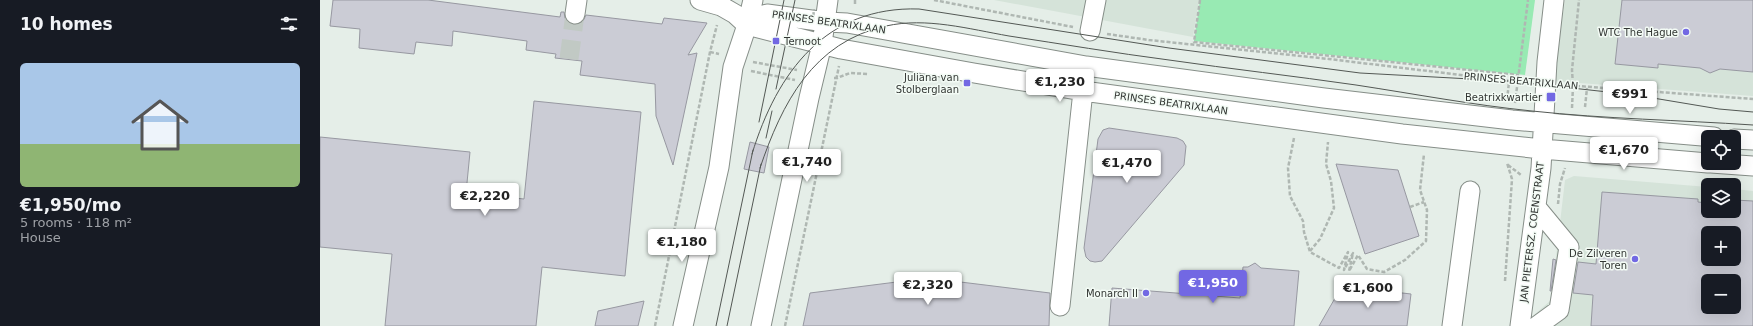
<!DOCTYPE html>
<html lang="en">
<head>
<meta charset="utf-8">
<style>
  body { margin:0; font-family:"DejaVu Sans",sans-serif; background:#242831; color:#f1f3f6; height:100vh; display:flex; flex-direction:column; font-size:15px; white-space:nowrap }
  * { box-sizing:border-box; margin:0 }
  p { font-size:13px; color:#9ea1a6 }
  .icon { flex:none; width:22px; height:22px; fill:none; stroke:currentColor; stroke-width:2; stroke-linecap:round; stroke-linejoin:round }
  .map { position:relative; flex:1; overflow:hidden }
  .details { display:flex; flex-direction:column; background:#171b24; width:320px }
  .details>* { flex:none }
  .fabs { position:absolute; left:1381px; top:130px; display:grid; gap:8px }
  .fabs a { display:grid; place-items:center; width:40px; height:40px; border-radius:6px; background:#171b24; box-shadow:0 4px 16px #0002; font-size:20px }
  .price { position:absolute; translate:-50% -34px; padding:0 9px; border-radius:4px; background:#fff; color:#222; font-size:13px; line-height:26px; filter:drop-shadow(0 1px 2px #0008) }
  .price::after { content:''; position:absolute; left:50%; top:24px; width:12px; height:9px; margin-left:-6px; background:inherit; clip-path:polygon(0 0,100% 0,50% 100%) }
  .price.selected { background:#7268e3; color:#fff }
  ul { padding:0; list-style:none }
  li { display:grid; align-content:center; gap:8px; height:212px; padding:0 20px }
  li+li { border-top:1px solid #363941 }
  li span { display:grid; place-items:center; height:124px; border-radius:6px; color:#555 }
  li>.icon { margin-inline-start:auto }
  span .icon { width:72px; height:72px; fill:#fffc; stroke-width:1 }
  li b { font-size:17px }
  h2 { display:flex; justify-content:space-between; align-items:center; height:48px; padding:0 20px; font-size:17px }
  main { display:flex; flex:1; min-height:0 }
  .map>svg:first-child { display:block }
</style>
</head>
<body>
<main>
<section class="details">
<h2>10 homes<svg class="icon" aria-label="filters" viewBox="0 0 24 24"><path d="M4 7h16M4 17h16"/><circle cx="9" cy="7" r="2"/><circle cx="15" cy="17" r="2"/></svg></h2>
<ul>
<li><span style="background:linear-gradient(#a9c7e8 65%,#8fb573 0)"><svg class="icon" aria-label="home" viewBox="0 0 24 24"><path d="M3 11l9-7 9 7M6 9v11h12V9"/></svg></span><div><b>€1,950/mo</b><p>5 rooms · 118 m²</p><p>House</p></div></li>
</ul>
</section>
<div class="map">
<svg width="1433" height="326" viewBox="0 0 1433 326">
  <rect width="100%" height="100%" fill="#e5eee8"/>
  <path fill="#d5e3d9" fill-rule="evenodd" d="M674 0H879L873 37Z
    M1245 0H1433V96L1233 81Z
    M1254 176 1388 187V211H1414V189L1433 191V326H1210L1214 315 1231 300 1245 180ZM1388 233H1414V259H1388ZM1388 281H1414V307H1388Z"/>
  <path fill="#98eab3" d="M880 0H1215L1205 75 874 41Z"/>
  <path fill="#cbccd5" stroke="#9798a1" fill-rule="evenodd" d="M13 0H108L240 17 241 12H244L245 18 248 22 254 25 259 24 263 21 266 15 342 24 344 18 387 23 368 55 377 53 353 165 336 116 335 84 260 75 262 61 235 58 236 54 206 50 207 41 133 31 132 46 96 42 94 54 39 48 40 29 10 26Z
    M1302 0H1433V72L1400 69 1390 73 1380 68 1338 64V68L1295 64Z
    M214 101 321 112 305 276 222 267 216 326H65L72 254 0 247V137L150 152 146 193 204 199Z
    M789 128 857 138 863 141 866 146 864 165 782 261 775 262 770 261 766 257 764 248 778 139 783 130Z
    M430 142 449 147 444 173 424 169Z
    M1016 164 1078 170 1099 236 1045 254Z
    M1282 192 1378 199V202L1388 203V211H1414V200L1433 201V326H1271L1273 295 1253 293 1258 262 1276 264ZM1388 233H1414V259H1388ZM1388 281H1414V307H1388Z
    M1233 259 1236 260 1231 291H1230Z
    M935 263 941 268 979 271 974 326H789L792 288 920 298 923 267H928Z
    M608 278 730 293 729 326H483L490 293Z
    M1022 286 1091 294 1087 326H999Z
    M324 301 318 326H275L278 311Z"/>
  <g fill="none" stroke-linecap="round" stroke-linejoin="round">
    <path stroke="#c1c9c4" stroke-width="19" stroke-dasharray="19 10" stroke-linecap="butt" d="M249 59 255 14"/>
    <defs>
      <path id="minor" d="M380 0 401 6 415 14 427 25 521 49 654 73 763 91 1082 134 1222 149 1388 163
        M255 14 257 0
        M427 25 437 17 447 14 506 22 527 23 766 66 1004 98 1192 120 1394 137
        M770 31 776 0
        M1414 139 1433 140
        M1391 163 1433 166
        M1216 207 1249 247 1239 310 1217 326
        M740 306 763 91
        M363 326 399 167 413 67 427 25 433 0
        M441 326 489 98 502 44 508 0
        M1132 326 1150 191
        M1200 326 1221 168 1227 62 1234 0"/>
    </defs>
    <use href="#minor" stroke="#868e88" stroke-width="21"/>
    <path stroke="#afb7b2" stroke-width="2.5" stroke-dasharray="4 2" stroke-linecap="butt" d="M535 0V6
      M614 0 753 27
      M880 0 874 42 1199 75
      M787 34 829 40 1009 59 1207 83
      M390 52 399 54
      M433 62 477 70
      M431 71 475 80
      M514 78H517L530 73 548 74
      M1244 85 1433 99
      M1187 100 1189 82
      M1195 103 1208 0
      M1265 107 1267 88
      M1252 108 1253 86 1252 70 1259 0
      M974 138 968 168 970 196 983 221 984 232 990 252 1019 268 1028 252 1024 270 1033 253 1029 271 1038 255 1047 269 1064 272 1085 260 1106 241 1107 210 1100 190 1104 154
      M1188 165 1201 175
      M1238 204 1240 184 1245 168
      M1090 207 1104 202
      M990 251 1000 239 1014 208 1011 181 1006 164 1008 142
      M1185 281 1192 179 1187 163
      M1062 291 1064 272
      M335 326 390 52 397 25
      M465 326 519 66"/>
    <use href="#minor" stroke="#fff" stroke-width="19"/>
    <path stroke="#535854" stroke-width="1" d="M456 89 475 0
      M439 122 464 0
      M446 138 452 111
      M432 154C457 72 506 6 599 9L849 48 1040 73 1188 81 1315 95 1399 109 1433 112
      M440 168C462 103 493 42 566 26 606 17 649 29 689 36 742 44 795 53 849 60 911 69 974 76 1036 85 1095 94 1153 105 1212 111 1286 119 1359 120 1433 125
      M396 326 433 150
      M407 326 441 164"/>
    <path stroke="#afb7b2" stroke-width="2.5" stroke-dasharray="4 2" stroke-linecap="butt" d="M484 19H493L494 9"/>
  </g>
  <g fill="#7268e3" stroke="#f3fbf5" stroke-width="1.5">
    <circle cx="1366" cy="32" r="4"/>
    <rect x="452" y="37" width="8" height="8" rx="2"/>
    <rect x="643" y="79" width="8" height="8" rx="2"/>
    <rect x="1226" y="92" width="10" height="10" rx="2"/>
    <circle cx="1315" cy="259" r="4"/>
    <circle cx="826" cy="293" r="4"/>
  </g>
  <g text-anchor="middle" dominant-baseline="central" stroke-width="3" stroke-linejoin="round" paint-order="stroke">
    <g font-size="10" fill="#323633" stroke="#f3fbf5">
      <text transform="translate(509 22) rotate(8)">PRINSES BEATRIXLAAN</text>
      <text transform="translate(1201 81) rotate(5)">PRINSES BEATRIXLAAN</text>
      <text transform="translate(851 103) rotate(8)">PRINSES BEATRIXLAAN</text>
      <text transform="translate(1212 232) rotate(-83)">JAN PIETERSZ. COENSTRAAT</text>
    </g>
    <g font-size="10" fill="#323633" stroke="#f3fbf5" text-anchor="end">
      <text x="1358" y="32">WTC The Hague</text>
      <text x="464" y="41" text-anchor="start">Ternoot</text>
      <text x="639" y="77">Juliana van<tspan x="639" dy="12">Stolberglaan</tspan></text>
      <text x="1222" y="97">Beatrixkwartier</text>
      <text x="1307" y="253">De Zilveren<tspan x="1307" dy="12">Toren</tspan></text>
      <text x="818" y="293">Monarch II</text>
    </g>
  </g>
</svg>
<div class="fabs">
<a><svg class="icon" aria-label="locate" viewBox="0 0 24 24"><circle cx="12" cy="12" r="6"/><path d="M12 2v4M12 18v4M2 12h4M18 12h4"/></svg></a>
<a><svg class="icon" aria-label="layers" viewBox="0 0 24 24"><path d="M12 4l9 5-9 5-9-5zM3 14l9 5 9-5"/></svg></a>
<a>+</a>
<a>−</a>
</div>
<b class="price" style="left:740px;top:103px">€1,230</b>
<b class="price" style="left:1310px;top:115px">€991</b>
<b class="price" style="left:1304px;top:171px">€1,670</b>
<b class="price" style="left:487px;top:183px">€1,740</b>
<b class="price" style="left:807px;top:184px">€1,470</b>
<b class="price" style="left:165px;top:217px">€2,220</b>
<b class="price" style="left:362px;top:263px">€1,180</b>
<b class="price selected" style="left:893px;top:304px">€1,950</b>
<b class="price" style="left:608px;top:306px">€2,320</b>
<b class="price" style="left:1048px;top:309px">€1,600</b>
</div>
</main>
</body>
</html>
